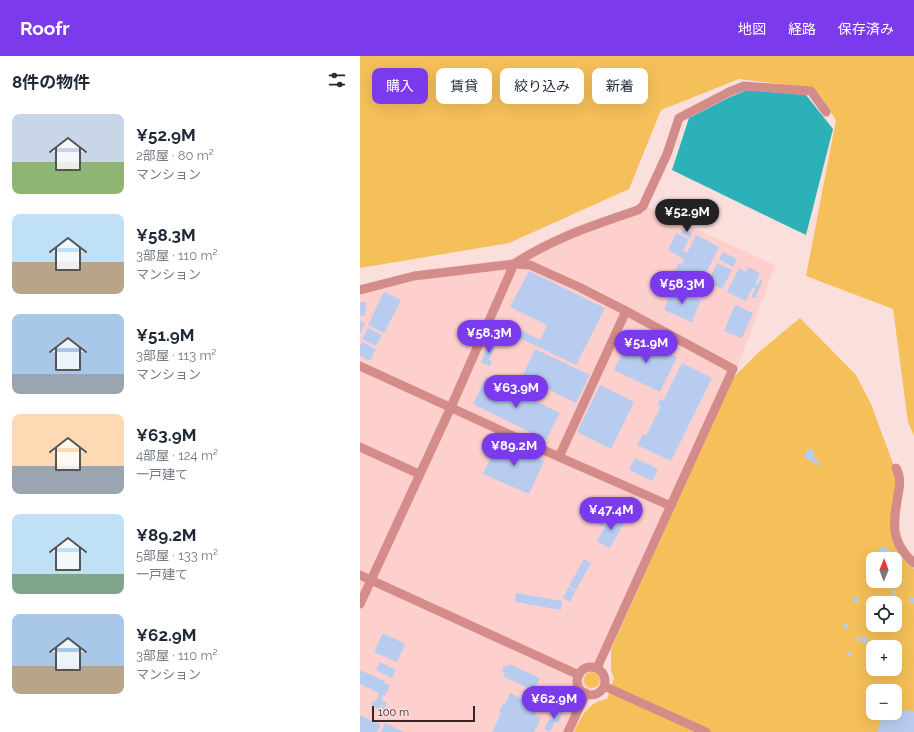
<!DOCTYPE html>
<html lang="ja">
<head>
<meta charset="utf-8">
<style>
  body { margin:0; font-family:Raleway,"Noto Sans JP",sans-serif; background:#f2f2f3; color:#1f2937; height:100vh; display:flex; flex-direction:column; font-size:15px; white-space:nowrap }
  * { box-sizing:border-box; margin:0 }
  p { font-size:13px; color:#747a83 }
  .icon { flex:none; width:22px; height:22px; fill:none; stroke:currentColor; stroke-width:2; stroke-linecap:round; stroke-linejoin:round }
  .map { position:relative; flex:1; overflow:hidden }
  .panel { display:flex; flex-direction:column; background:#fff; width:360px }
  .panel>* { flex:none }
  .hud { position:absolute; left:12px; top:12px; width:380px; height:36px; display:flex; gap:8px }
  .needle { width:26px; rotate:1deg }
  .buttons { position:absolute; left:506px; top:496px; display:grid; gap:8px }
  .buttons a { display:grid; place-items:center; width:36px; height:36px; border-radius:8px; background:#fff; box-shadow:0 4px 16px #0002; font-size:20px }
  .scale { position:absolute; left:12px; bottom:10px; width:103px; box-sizing:border-box; padding-left:4px; border:2px solid #3d2424; border-top:0; font-size:11px; line-height:14px; white-space:nowrap; color:#3d2424; -webkit-text-stroke:3px #fadfdd; paint-order:stroke }
  .price { position:absolute; translate:-50% -34px; padding:0 9px; border-radius:14px; background:#7c3aed; color:#fff; font-size:13px; line-height:26px; filter:drop-shadow(0 1px 2px #0008) }
  .price::after { content:''; position:absolute; left:50%; top:24px; width:12px; height:9px; margin-left:-6px; background:inherit; clip-path:polygon(0 0,100% 0,50% 100%) }
  .price.selected { background:#222; color:#fff }
  ul { padding:0; list-style:none }
  li { display:flex; align-items:center; gap:12px; height:100px; padding:0 12px }
  li span { display:grid; place-items:center; flex:none; width:112px; height:80px; border-radius:8px; color:#555 }
  li>.icon { margin-inline-start:auto }
  span .icon { width:48px; height:48px; fill:#fffc; stroke-width:1 }
  li b { font-size:17px }
  h2 { display:flex; justify-content:space-between; align-items:center; height:48px; padding:0 12px; font-size:17px }
  .pill { padding:0 14px; border-radius:8px; background:#fff; box-shadow:0 4px 16px #0002; font-size:14px; line-height:36px }
  .pill.selected { background:#7c3aed; color:#fff }
  header { display:flex; align-items:center; gap:24px; box-sizing:border-box; height:56px; padding:0 20px; background:#7c3aed; color:#fff }
  header strong { font-size:19px }
  nav { display:flex; gap:22px; margin-inline-start:auto; font-size:14px }
  main { display:flex; flex:1; min-height:0 }
  .map>svg:first-child { display:block }
</style>
</head>
<body>
<header>
<strong>Roofr</strong>
<nav><a>地図</a><a>経路</a><a>保存済み</a></nav>
</header>
<main>
<section class="panel">
<h2>8件の物件<svg class="icon" aria-label="filters" viewBox="0 0 24 24"><path d="M4 7h16M4 17h16"/><circle cx="9" cy="7" r="2"/><circle cx="15" cy="17" r="2"/></svg></h2>
<ul>
<li><span style="background:linear-gradient(#c9d6e8 60%,#8fb573 0)"><svg class="icon" aria-label="home" viewBox="0 0 24 24"><path d="M3 11l9-7 9 7M6 9v11h12V9"/></svg></span><div><b>¥52.9M</b><p>2部屋 · 80 m²</p><p>マンション</p></div></li>
<li><span style="background:linear-gradient(#bfe0f5 60%,#b9a48a 0)"><svg class="icon" aria-label="home" viewBox="0 0 24 24"><path d="M3 11l9-7 9 7M6 9v11h12V9"/></svg></span><div><b>¥58.3M</b><p>3部屋 · 110 m²</p><p>マンション</p></div></li>
<li><span style="background:linear-gradient(#a9c7e8 75%,#9aa5b1 0)"><svg class="icon" aria-label="home" viewBox="0 0 24 24"><path d="M3 11l9-7 9 7M6 9v11h12V9"/></svg></span><div><b>¥51.9M</b><p>3部屋 · 113 m²</p><p>マンション</p></div></li>
<li><span style="background:linear-gradient(#ffd9b3 65%,#9aa5b1 0)"><svg class="icon" aria-label="home" viewBox="0 0 24 24"><path d="M3 11l9-7 9 7M6 9v11h12V9"/></svg></span><div><b>¥63.9M</b><p>4部屋 · 124 m²</p><p>一戸建て</p></div></li>
<li><span style="background:linear-gradient(#bfe0f5 75%,#7fa58c 0)"><svg class="icon" aria-label="home" viewBox="0 0 24 24"><path d="M3 11l9-7 9 7M6 9v11h12V9"/></svg></span><div><b>¥89.2M</b><p>5部屋 · 133 m²</p><p>一戸建て</p></div></li>
<li><span style="background:linear-gradient(#a9c7e8 65%,#b9a48a 0)"><svg class="icon" aria-label="home" viewBox="0 0 24 24"><path d="M3 11l9-7 9 7M6 9v11h12V9"/></svg></span><div><b>¥62.9M</b><p>3部屋 · 110 m²</p><p>マンション</p></div></li>
</ul>
</section>
<div class="map">
<svg width="554" height="676" viewBox="0 0 554 676">
  <rect width="100%" height="100%" fill="#fadfdd"/>
  <path fill="#fdd0ce" d="M281 148 415 209 374 321 213 676H0V230L53 216 151 203 211 172Z"/>
  <path fill="#f5c059" fill-rule="evenodd" d="M0 0H554V380L548 366 533 253 446 220 476 64 454 32 379 23 301 54 269 133 149 187 0 212Z
    M440 262 496 319 511 348 535 413 536 423 533 485 541 501 554 513V676H214C221 661 229 645 247 643L254 622 251 615V593L373 322 399 296ZM513 503H535V525H513ZM513 547H535V569H513ZM513 591H535V613H513ZM513 635H535V657H513Z
    M224 624a8 8 0 1 1 16 0a8 8 0 1 1-16 0Z"/>
  <path fill="#2db1b9" d="M387 34 446 39 473 73 446 179 312 114 329 62 368 42Z"/>
  <path fill="#b7ccef" d="M323 173 332 177 330 182 321 177Z
    M316 177 329 183 323 195 327 197 336 179 359 191 342 225 324 215 320 222 313 218 319 207 322 208 324 203 308 194Z
    M363 196 377 203 373 211 359 203Z
    M357 207 372 214 362 233 348 226Z
    M388 211 400 217 395 228 397 229 400 224 403 225 395 242 391 241 395 233 392 232 386 245 367 236 379 212 386 216Z
    M169 215 245 252 216 309 156 280 159 273 180 284 187 269 150 251Z
    M312 233 341 244 332 266 304 254Z
    M24 236 41 244 24 277 8 269Z
    M0 246H6L5 260 0 259Z
    M375 249 393 257 382 282 364 275Z
    M0 265 5 267 0 278Z
    M8 272 22 279 16 290 2 283Z
    M271 279 317 301 300 336 254 314Z
    M130 284 136 287 129 304 132 305 130 310 121 307Z
    M2 286 16 293 10 305 0 300V290Z
    M175 293 230 319 216 347 162 321Z
    M322 307 352 322 311 405 277 389 283 378 286 380 301 350 297 349 300 343 303 345Z
    M126 321 200 357 186 384 113 348Z
    M240 329 274 346 251 393 217 376Z
    M139 384 184 405 169 438 123 418Z
    M453 393 454 394V400L458 405 459 410 444 401 447 394Z
    M275 402 298 413 292 425 269 414Z
    M269 444 280 450 273 463 262 457Z
    M252 458 265 465 250 492 237 485Z
    M236 459 246 464 243 471 233 465Z
    M521 492H526L529 494 532 498 531 503H524L523 501 521 502 518 498 520 497 518 493Z
    M224 503 231 507 216 534 209 530Z
    M209 531 216 535 210 546 203 542Z
    M531.5 536a2.5 2.5 0 1 1 5 0a2.5 2.5 0 1 1-5 0Z
    M156 537 202 545 201 554 155 546Z
    M493 544a3 3 0 1 1 6 0a3 3 0 1 1-6 0Z
    M549 544a3 3 0 1 1 6 0a3 3 0 1 1-6 0Z
    M483.5 570a2.5 2.5 0 1 1 5 0a2.5 2.5 0 1 1-5 0Z
    M23 577 45 588 37 606 14 596Z
    M496.5 583a2.5 2.5 0 1 1 5 0a2.5 2.5 0 1 1-5 0Z
    M502 584a3 3 0 1 1 6 0a3 3 0 1 1-6 0Z
    M520 587a3 3 0 1 1 6 0a3 3 0 1 1-6 0Z
    M486.5 598a2.5 2.5 0 1 1 5 0a2.5 2.5 0 1 1-5 0Z
    M20 606 36 614 32 622 16 614Z
    M149 608 180 622 174 635 143 620 145 616 142 615 144 609 148 611Z
    M0 614 25 625 24 627 30 629 25 640 23 639 21 644 27 647 23 655 11 649 14 644 16 645 19 637 0 628Z
    M200 635 209 639 205 647 197 643Z
    M150 637 163 643 164 640 169 642 167 645 179 650 175 659 181 662 174 676H132L141 657 139 656 143 647 145 648Z
    M197 652 204 655 198 667 195 666 190 676 184 673 189 663 192 664Z
    M544 654 554 655V676H517L521 664 526 658 528 660Z
    M0 659 21 669 17 676H0Z
    M25 667 44 676H21Z"/>
  <g fill="none" stroke-linecap="round" stroke-linejoin="round">
    <path stroke="#d48c8a" stroke-width="9" d="M0 234 54 220 154 208 170 209 219 231 266 255 373 313 237 612
      M0 310 199 401 311 450
      M0 391 59 418
      M199 401 266 255
      M536 412C541 421 540 429 538 439 533 468 530 486 554 507
      M0 519 219 619
      M0 548 91 351 154 208C193 182 234 169 278 154L283 150 307 98 319 62 369 36 384 30 451 35 466 56
      M217 625a14 14 0 1 1 28 0a14 14 0 1 1-28 0Z
      M244 630 346 676
      M208 676 226 637"/>
  </g>
</svg>
<div class="buttons">
<a><svg class="needle" viewBox="-14 -14 28 28"><path d="M0-13l5 13h-10z" fill="#e53935"/><path d="M0 13l5-13h-10z" fill="#747a83"/></svg></a>
<a><svg class="icon" aria-label="locate" viewBox="0 0 24 24"><circle cx="12" cy="12" r="6"/><path d="M12 2v4M12 18v4M2 12h4M18 12h4"/></svg></a>
<a>+</a>
<a>−</a>
</div>
<div class="scale">100 m</div>
<b class="price selected" style="left:327px;top:177px">¥52.9M</b>
<b class="price" style="left:322px;top:249px">¥58.3M</b>
<b class="price" style="left:129px;top:298px">¥58.3M</b>
<b class="price" style="left:286px;top:308px">¥51.9M</b>
<b class="price" style="left:156px;top:353px">¥63.9M</b>
<b class="price" style="left:154px;top:411px">¥89.2M</b>
<b class="price" style="left:251px;top:475px">¥47.4M</b>
<b class="price" style="left:194px;top:664px">¥62.9M</b>
<div class="hud">
<a class="pill selected">購入</a>
<a class="pill">賃貸</a>
<a class="pill">絞り込み</a>
<a class="pill">新着</a>
</div>
</div>
</main>
</body>
</html>
